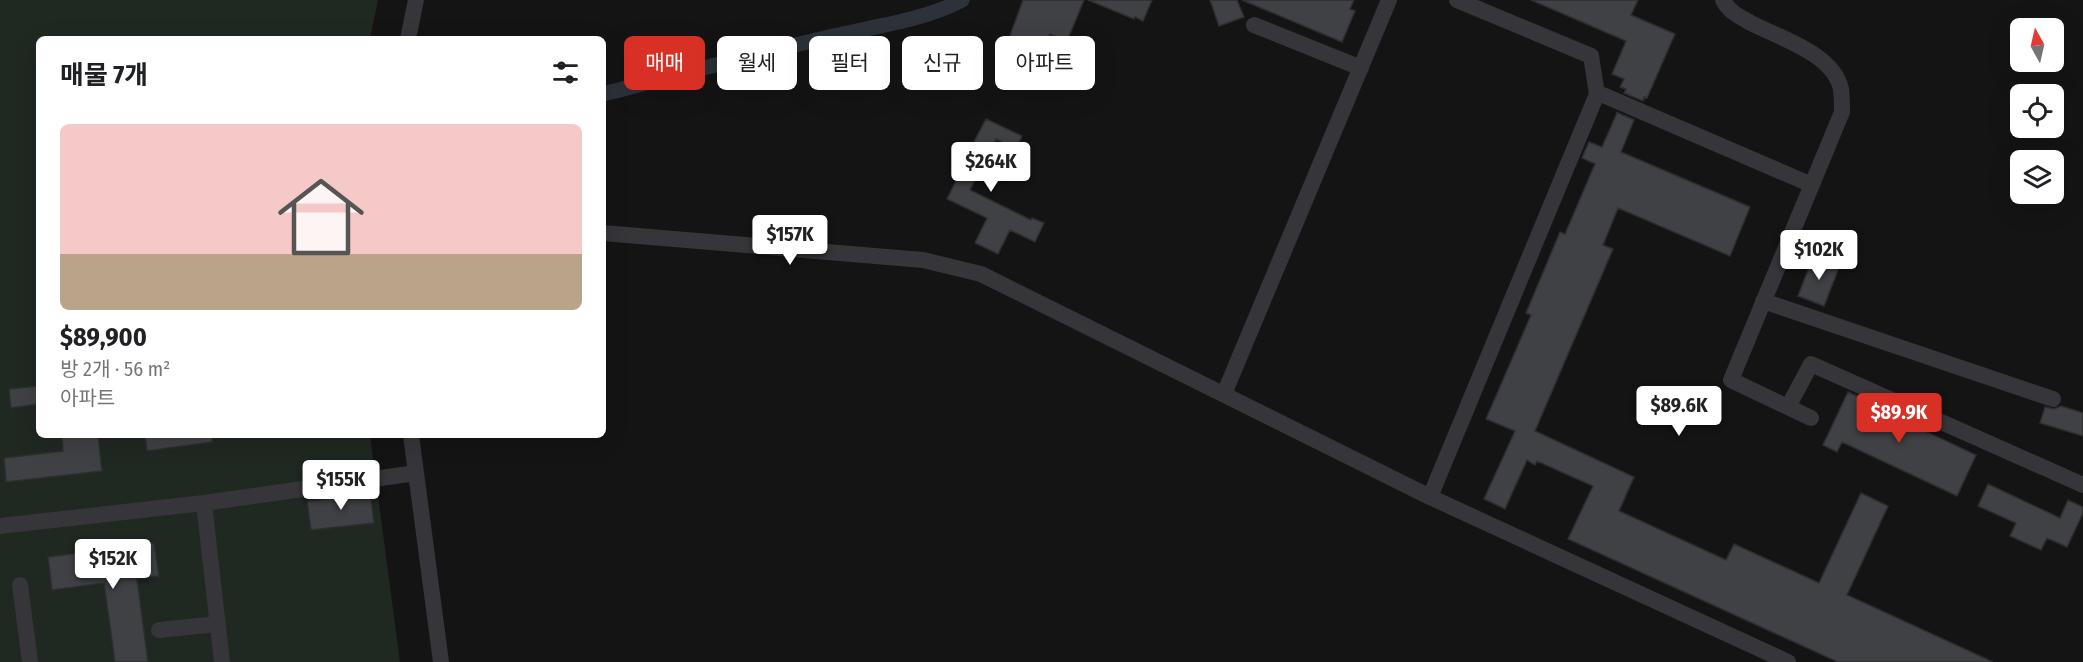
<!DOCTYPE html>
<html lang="ko">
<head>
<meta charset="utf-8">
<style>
  body { margin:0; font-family:"Fira Sans Condensed","Noto Sans KR",sans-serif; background:#f6f6f6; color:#202124; height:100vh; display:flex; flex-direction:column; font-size:22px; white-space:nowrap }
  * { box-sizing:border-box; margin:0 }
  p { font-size:20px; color:#757577 }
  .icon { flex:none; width:33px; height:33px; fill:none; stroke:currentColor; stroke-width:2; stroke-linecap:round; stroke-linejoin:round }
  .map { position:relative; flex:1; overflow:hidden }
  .side { position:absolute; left:36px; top:36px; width:570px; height:402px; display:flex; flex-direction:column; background:#fff; border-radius:9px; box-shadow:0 6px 24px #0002 }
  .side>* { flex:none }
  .hud { position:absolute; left:624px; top:36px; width:570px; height:54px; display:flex; gap:12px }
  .needle { width:39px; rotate:352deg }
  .tools { position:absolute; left:2010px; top:18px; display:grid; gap:12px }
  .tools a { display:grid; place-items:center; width:54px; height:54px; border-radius:9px; background:#fff; box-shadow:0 6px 24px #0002; font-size:30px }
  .price { position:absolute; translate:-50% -51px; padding:0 14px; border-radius:6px; background:#fff; color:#222; font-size:20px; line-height:39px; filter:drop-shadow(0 2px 3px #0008) }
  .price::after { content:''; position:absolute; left:50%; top:36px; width:18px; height:14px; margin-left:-9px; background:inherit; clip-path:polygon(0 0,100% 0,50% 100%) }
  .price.selected { background:#d93025; color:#fff }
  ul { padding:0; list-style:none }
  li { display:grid; align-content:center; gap:12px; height:318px; padding:0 24px }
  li+li { border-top:2px solid #e0e0e0 }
  li span { display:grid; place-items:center; height:186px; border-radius:9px; color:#555 }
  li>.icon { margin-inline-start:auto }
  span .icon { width:108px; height:108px; fill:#fffc; stroke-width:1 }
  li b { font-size:26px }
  h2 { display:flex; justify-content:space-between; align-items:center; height:72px; padding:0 24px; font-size:26px }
  .pill { padding:0 21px; border-radius:9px; background:#fff; box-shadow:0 6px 24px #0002; font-size:21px; line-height:54px }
  .pill.selected { background:#d93025; color:#fff }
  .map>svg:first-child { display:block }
</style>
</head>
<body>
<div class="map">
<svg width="2083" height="662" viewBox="0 0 2083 662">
  <rect width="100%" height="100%" fill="#141415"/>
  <path fill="#202822" d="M0 0H378L370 39H39V435H370L400 662H0Z"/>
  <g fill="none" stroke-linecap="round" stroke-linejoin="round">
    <path stroke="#2d323a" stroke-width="15" d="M603 94C677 75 751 55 825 38 865 28 927 20 962 0"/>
  </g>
  <path fill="#404145" stroke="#2e2e31" stroke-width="1.5" d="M1023 0H1084L1067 41 1050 34 1034 71 1023 67 1028 53 1007 44Z
    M1088 0H1152L1143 21 1135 17 1134 19Z
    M1210 0H1237L1244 17 1219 26Z
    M1242 0H1354L1350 9 1355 11 1342 42Z
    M1531 0H1638L1631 15 1675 34 1647 98 1644 97 1643 101 1624 93 1626 89 1620 87 1624 79 1612 74 1626 41Z
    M1616 112 1634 120 1621 152 1750 207 1730 256 1618 208 1603 245 1613 249 1535 431 1634 477 1619 511 1726 560 1734 544 1819 583 1861 493 1888 506 1847 595 1993 662H1838L1568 539 1593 486 1537 461 1535 465 1527 460 1505 509 1484 499 1515 431 1486 419 1531 315 1526 313 1560 232 1565 234 1595 164 1582 158 1589 142 1602 147 1617 113Z
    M986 119 1022 136 1016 149 996 139 970 190 1031 220 1032 218 1044 223 1035 242 1010 230 998 254 975 243 987 218 947 199 959 175 957 174Z
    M1813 257 1840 265 1824 306 1798 296Z
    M39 386V404L11 408 9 389Z
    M1848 392 1893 412 1891 415 1976 455 1957 496 1842 442 1837 452 1823 445Z
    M2061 406 2083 413V436L2040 423 2045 407 2054 409Z
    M62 435H98L102 471 6 482 4 458 63 451Z
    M145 435H212V442L147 451Z
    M1988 484 2060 518 2068 500 2083 507V513L2067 547 2047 538 2041 550 2010 536 2016 523 1978 506Z
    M370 490 374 523 311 530 307 501 348 496V493Z
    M154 543 159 576 137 579 148 662H115L104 583 52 590 48 557Z"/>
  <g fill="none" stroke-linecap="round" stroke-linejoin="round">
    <path stroke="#35353a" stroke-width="16" d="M1723 0C1729 12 1739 16 1751 23 1779 38 1833 53 1841 89 1842 96 1842 105 1842 112L1731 380 1811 418
      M1254 25 1361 68
      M408 39 416 0
      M1603 95 1812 185
      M603 233 923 260 981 274 1430 497 1788 662
      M1763 301 2053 399
      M1224 394 1389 0
      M1788 407 1811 364 2083 485
      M411 435 441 662
      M1430 497 1597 94 1591 56 1457 0
      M204 503 222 662
      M0 526 204 503 416 473
      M20 585 30 662
      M159 630 217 624"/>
  </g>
</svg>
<div class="tools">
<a><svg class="needle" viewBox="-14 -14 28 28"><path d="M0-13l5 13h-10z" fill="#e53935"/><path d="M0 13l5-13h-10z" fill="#757577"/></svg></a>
<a><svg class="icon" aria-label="locate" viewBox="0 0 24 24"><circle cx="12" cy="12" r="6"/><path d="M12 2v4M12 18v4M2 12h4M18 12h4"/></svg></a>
<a><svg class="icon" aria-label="layers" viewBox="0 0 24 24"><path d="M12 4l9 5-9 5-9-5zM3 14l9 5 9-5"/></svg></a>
</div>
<b class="price" style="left:991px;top:193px">$264K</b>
<b class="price" style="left:790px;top:266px">$157K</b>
<b class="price" style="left:1819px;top:281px">$102K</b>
<b class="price" style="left:1679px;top:437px">$89.6K</b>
<b class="price selected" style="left:1899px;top:444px">$89.9K</b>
<b class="price" style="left:341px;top:511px">$155K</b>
<b class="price" style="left:113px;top:590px">$152K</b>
<div class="hud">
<a class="pill selected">매매</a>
<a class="pill">월세</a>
<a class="pill">필터</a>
<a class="pill">신규</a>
<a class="pill">아파트</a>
</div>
<section class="side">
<h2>매물 7개<svg class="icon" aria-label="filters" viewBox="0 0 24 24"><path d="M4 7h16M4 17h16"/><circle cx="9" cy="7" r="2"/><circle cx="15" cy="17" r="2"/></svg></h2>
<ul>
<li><span style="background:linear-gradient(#f6c9c9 70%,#b9a48a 0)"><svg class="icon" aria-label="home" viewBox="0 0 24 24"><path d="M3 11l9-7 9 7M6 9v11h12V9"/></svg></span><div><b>$89,900</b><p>방 2개 · 56 m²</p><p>아파트</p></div></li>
</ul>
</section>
</div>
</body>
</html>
